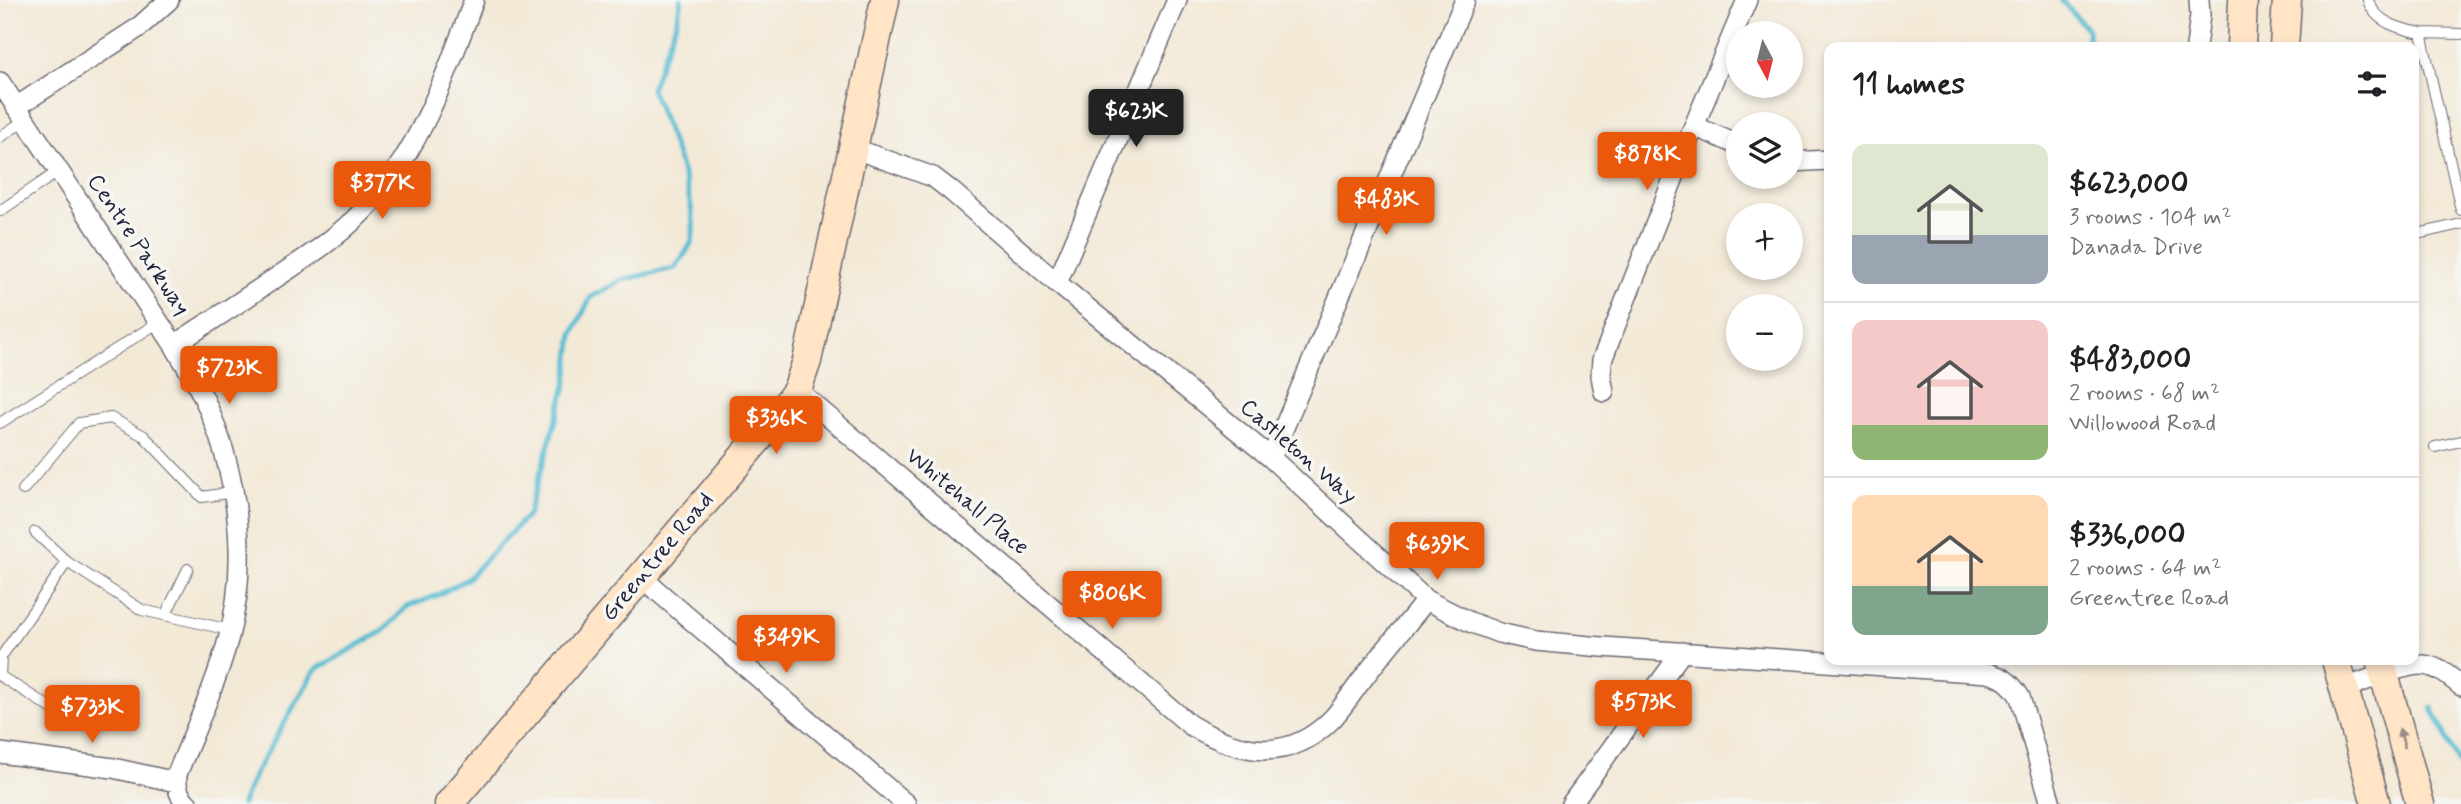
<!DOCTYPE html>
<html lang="en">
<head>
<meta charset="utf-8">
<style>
  body { margin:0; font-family:Mynerve,sans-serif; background:#f2f2f2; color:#202124; height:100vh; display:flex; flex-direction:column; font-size:26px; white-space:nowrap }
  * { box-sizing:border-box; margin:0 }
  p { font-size:23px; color:#757577 }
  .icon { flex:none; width:38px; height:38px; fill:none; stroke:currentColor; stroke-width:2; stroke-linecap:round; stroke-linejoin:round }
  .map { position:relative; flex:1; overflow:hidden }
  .drawer { position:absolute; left:1824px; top:42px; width:595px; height:623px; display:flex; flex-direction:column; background:#fff; border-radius:14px; box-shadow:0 4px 10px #0003 }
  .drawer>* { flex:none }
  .needle { width:46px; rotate:173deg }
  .controls { position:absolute; left:1726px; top:21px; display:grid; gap:14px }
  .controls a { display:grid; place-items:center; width:77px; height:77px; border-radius:50%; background:#fff; box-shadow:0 4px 10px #0003; font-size:35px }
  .price { position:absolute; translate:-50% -60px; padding:0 16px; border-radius:7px; background:#ea580c; color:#fff; font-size:23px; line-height:46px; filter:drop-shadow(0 2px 4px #0008) }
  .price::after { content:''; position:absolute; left:50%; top:42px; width:21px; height:16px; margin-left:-10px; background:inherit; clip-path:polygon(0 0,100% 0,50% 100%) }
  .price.selected { background:#222; color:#fff }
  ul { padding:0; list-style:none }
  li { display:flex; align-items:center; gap:21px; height:175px; padding:0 28px }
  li+li { border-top:2px solid #e0e0e0 }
  li span { display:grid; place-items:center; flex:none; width:196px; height:140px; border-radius:14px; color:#555 }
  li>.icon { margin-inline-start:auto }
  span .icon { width:84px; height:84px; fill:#fffc; stroke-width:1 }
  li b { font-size:30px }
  h2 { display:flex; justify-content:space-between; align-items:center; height:84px; padding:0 28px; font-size:30px }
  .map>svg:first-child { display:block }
</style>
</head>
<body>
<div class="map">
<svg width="2461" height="804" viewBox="0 0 2461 804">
  <rect width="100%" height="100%" fill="#f6f6f2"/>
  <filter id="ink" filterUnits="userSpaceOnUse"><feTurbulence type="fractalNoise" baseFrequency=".0143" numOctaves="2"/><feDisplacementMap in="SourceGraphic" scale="14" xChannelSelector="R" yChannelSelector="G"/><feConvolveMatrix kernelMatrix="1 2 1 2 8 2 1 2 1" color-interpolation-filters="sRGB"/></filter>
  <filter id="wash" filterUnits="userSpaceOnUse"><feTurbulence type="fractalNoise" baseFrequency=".00686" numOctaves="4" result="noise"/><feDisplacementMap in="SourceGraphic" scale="28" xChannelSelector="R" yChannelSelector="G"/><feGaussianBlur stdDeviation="1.57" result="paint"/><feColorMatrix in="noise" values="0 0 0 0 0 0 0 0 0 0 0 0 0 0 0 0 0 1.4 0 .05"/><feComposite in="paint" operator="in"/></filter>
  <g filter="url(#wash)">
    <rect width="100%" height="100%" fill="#f3e9d7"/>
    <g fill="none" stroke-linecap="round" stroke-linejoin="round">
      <path stroke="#54bcd2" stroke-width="5" d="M2061 0 2088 30V47
        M2432 708 2461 768
        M242 804 253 777 315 670 383 631 407 607 438 595 467 579 528 515 567 382 573 333 591 297 622 280 675 268C680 260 690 249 692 240 700 205 665 123 651 89L677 20 681 0"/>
    </g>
  </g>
  <g filter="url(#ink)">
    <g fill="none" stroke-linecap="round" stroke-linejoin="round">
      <defs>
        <path id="lane" d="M2368 0C2375 23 2401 29 2421 33L2461 210
          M2421 33 2461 34
          M0 137 25 120
          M0 211 59 171
          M2413 235 2461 224
          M0 423 159 322
          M2435 447 2461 441
          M23 490 79 423 111 418 144 436 202 497 234 492
          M35 532 67 562
          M166 614 188 569
          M0 676 1 657 67 562 142 610 230 630
          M0 676 59 713"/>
        <path id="street" d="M2196 47 2200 15 2199 0
          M0 82 174 345C186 366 200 387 209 410 239 481 249 565 228 640 215 686 195 730 177 774 176 786 178 796 188 804
          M16 107 138 28 169 0
          M1694 126 1738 145
          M853 148 933 177 950 190 1057 283 1271 458 1426 600 1470 622 1499 633 1535 641 1602 647 1988 673C2004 677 2011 683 2020 697L2051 804
          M1790 162 1829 160
          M1057 283 1177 0
          M174 345C206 324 237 304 268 283 306 258 343 235 373 200 423 144 448 69 474 0
          M797 390 1190 725C1240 754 1288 764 1332 719 1343 707 1352 693 1362 680 1382 653 1405 627 1426 600
          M1604 392 1601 376 1602 360 1694 126 1747 0
          M1271 458 1465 0
          M641 577 906 804
          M2344 689C2361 682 2405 664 2423 665 2438 666 2450 677 2461 686
          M0 753 113 768 176 782
          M1571 804 1682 652"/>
        <path id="secondary" d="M2241 47 2243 0
          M2284 47 2287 0
          M2336 660 2376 804
          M2380 660 2420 804
          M449 804 781 412 797 390 807 361 885 0"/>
      </defs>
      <use href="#lane" stroke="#6b6872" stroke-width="12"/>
      <use href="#street" stroke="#6b6872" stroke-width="22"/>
      <use href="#secondary" stroke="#6b6872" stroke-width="31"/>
      <use href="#lane" stroke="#fff" stroke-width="10"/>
      <use href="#street" stroke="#fff" stroke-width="19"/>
      <use href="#secondary" stroke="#ffe4c6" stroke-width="28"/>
    </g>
    <defs><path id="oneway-solid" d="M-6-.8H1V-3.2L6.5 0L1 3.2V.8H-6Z" transform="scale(1.75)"/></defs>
    <use fill="#9c8d87" href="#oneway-solid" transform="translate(2402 738) rotate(-106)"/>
  </g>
  <g text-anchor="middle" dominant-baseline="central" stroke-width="7" stroke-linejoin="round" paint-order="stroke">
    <g font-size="23" fill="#22223b" stroke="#f6f6f2">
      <text transform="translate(138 245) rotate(56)">Centre Parkway</text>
      <text transform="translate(1298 452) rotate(41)">Castleton Way</text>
      <text transform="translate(967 502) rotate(40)">Whitehall Place</text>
      <text transform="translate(658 557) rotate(-50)">Greentree Road</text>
    </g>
  </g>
</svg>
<div class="controls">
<a><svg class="needle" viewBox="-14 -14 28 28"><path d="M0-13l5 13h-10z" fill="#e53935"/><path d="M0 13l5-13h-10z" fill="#757577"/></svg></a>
<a><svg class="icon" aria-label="layers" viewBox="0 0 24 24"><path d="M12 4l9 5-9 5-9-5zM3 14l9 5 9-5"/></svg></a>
<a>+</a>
<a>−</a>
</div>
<b class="price selected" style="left:1136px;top:149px">$623K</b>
<b class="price" style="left:1647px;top:192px">$878K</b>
<b class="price" style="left:382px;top:221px">$377K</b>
<b class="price" style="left:1386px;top:237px">$483K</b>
<b class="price" style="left:229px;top:406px">$723K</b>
<b class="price" style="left:776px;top:456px">$336K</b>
<b class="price" style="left:1437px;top:582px">$639K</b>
<b class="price" style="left:1112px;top:631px">$806K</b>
<b class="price" style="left:786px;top:675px">$349K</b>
<b class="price" style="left:1643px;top:740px">$573K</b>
<b class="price" style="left:92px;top:745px">$733K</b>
<section class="drawer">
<h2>11 homes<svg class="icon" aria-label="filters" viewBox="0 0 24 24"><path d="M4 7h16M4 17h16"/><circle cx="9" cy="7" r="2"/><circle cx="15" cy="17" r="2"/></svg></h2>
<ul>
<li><span style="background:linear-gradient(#dfe7d0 65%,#9aa5b1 0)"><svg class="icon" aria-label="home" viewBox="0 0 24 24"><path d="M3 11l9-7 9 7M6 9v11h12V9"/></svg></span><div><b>$623,000</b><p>3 rooms · 104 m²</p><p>Danada Drive</p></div></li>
<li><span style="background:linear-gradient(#f6c9c9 75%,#8fb573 0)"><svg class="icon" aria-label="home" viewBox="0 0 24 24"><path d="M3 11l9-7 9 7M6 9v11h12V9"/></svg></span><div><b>$483,000</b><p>2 rooms · 68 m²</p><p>Willowood Road</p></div></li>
<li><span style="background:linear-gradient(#ffd9b3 65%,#7fa58c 0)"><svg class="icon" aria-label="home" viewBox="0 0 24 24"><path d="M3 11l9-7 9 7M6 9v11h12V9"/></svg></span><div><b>$336,000</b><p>2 rooms · 64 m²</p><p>Greentree Road</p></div></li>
</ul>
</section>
</div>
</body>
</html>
